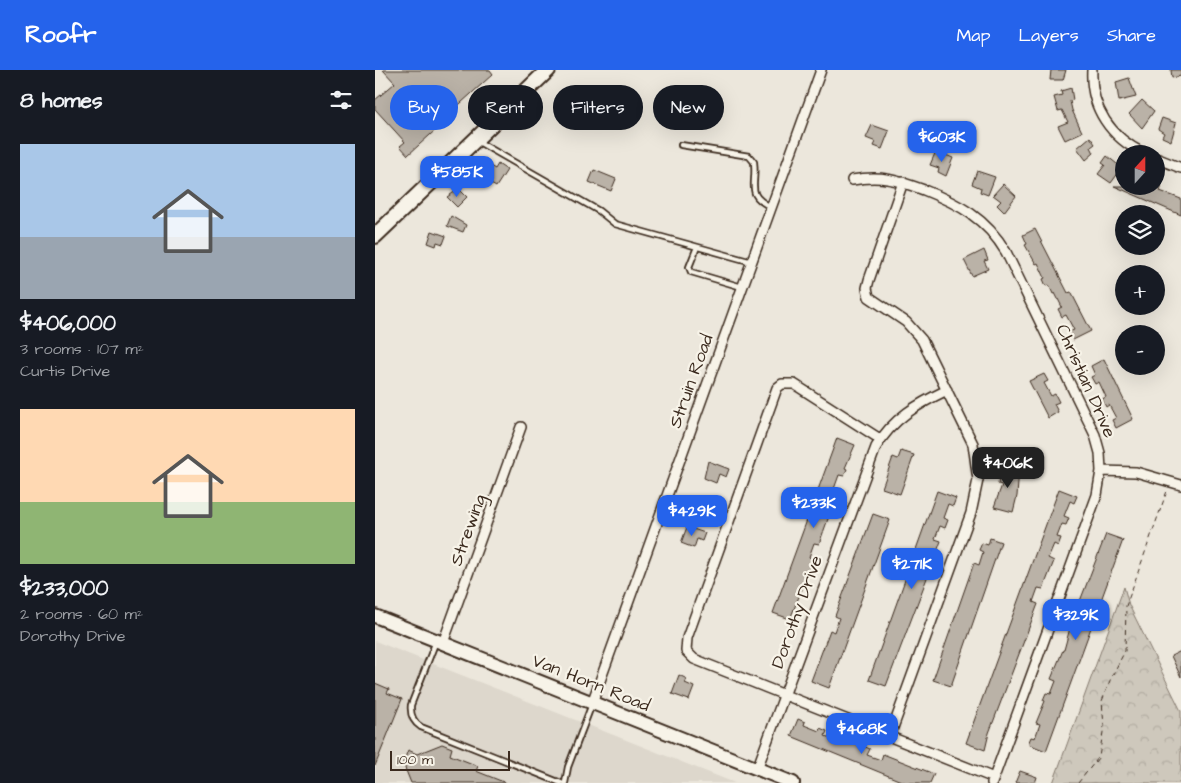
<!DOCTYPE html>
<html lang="en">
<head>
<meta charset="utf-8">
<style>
  body { margin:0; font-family:"Architects Daughter",sans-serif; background:#242831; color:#f1f3f6; height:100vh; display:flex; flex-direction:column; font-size:19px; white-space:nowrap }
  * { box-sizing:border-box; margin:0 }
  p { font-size:16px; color:#9ea1a6 }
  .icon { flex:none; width:28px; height:28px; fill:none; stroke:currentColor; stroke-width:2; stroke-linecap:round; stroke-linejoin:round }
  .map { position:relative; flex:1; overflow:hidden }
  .side { display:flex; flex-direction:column; background:#171b24; width:375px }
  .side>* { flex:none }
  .guide { position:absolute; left:15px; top:15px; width:475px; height:45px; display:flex; gap:10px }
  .needle { width:32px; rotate:21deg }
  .buttons { position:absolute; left:740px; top:75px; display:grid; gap:10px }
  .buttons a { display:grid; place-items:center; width:50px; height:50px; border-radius:50%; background:#171b24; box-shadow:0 5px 20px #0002; font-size:25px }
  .scale { position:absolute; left:15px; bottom:12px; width:120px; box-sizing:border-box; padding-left:5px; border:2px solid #3b2a1e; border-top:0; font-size:14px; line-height:18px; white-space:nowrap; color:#3b2a1e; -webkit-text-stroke:4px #f7f3e8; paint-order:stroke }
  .price { position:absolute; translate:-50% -42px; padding:0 11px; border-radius:10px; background:#2563eb; color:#fff; font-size:16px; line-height:32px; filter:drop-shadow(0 1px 2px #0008) }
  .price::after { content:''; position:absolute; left:50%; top:30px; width:15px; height:11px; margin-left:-8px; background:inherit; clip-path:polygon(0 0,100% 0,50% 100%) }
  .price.selected { background:#222; color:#fff }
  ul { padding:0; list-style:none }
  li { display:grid; align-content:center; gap:10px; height:265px; padding:0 20px }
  li span { display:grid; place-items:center; height:155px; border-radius:0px; color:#555 }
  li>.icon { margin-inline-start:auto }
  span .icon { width:90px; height:90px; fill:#fffc; stroke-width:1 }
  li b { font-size:21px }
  h2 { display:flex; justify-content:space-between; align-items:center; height:60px; padding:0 20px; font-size:21px }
  .chip { padding:0 18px; border-radius:22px; background:#171b24; box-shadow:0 5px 20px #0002; font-size:18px; line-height:45px }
  .chip.selected { background:#2563eb; color:#fff }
  header { display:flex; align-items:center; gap:30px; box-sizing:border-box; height:70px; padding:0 25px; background:#2563eb; color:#fff }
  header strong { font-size:24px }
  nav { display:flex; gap:28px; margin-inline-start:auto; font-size:18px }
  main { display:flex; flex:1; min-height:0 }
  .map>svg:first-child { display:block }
</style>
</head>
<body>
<header>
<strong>Roofr</strong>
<nav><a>Map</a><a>Layers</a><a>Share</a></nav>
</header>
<main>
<section class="side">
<h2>8 homes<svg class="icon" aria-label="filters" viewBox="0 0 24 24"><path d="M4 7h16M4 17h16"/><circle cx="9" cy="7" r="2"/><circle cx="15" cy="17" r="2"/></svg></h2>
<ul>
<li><span style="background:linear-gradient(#a9c7e8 60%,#9aa5b1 0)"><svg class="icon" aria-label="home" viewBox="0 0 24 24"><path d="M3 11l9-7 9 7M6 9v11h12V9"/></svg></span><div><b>$406,000</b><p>3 rooms · 107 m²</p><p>Curtis Drive</p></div></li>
<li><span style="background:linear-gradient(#ffd9b3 60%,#8fb573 0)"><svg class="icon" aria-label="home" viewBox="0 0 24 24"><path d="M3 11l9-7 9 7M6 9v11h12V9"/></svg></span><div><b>$233,000</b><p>2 rooms · 60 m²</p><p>Dorothy Drive</p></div></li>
</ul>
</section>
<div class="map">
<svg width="806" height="713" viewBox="0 0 806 713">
  <defs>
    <pattern id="park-crowns" width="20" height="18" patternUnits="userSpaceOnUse" patternTransform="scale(1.25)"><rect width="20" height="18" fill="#cec8bc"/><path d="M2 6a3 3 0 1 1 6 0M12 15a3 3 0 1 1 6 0" fill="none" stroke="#b2aca1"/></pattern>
  </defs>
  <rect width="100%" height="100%" fill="#ece7dc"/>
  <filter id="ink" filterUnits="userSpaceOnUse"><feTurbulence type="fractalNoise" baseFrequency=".02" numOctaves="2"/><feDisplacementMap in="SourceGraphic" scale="10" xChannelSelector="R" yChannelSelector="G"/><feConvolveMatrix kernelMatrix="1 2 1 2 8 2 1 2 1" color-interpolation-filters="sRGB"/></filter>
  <g filter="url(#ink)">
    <path fill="#ddd7cc" d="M0 571 360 713H0Z"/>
    <path fill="url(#park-crowns)" stroke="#84796d" d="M749 517 754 535 806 641V713H678Z"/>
    <path fill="#bab2a7" stroke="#3b2a1e" d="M8 0H115L118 4 64 53 66 55 33 85 25 76 30 72 0 39V30L20 13Z
      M676 0H691L688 10H675Z
      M796 0H806V6L797 8Z
      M754 8 761 27 744 31 741 12Z
      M696 18 698 30 695 31 697 40 707 62 690 70 683 56 693 52 687 40 683 41 679 27 687 25 686 21Z
      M767 30 779 41 767 58 754 44Z
      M787 48 801 53 796 71 787 67 789 63 783 59Z
      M497 55 514 61 507 79 499 76 501 72 491 68Z
      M715 67 720 74 716 77 719 83 711 90 702 78Z
      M561 81 578 88 571 106 563 102 564 98 555 95Z
      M732 86 747 98 736 113 723 104 730 95 727 93Z
      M112 94 120 99 123 94 132 100 121 117 106 108Z
      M219 100 241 109 236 121 214 112Z
      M602 101 620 107 613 125 605 122 606 118 597 114Z
      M628 114 641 126 629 142 622 135 626 131 618 125Z
      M739 116H787L785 121 806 129V145Z
      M84 119 92 127 82 137 72 127Z
      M76 146 91 155 88 162 72 156Z
      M660 159 693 223 696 222 716 261 698 270 694 262 699 260 691 245 687 247 683 239 687 237 680 223 678 224 674 215 671 216 668 209 670 208 663 193 661 194 650 175 652 174 648 165Z
      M57 161 71 166 68 174 62 172 61 176 53 173Z
      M609 180 613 190 609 191 613 199 597 206 589 190Z
      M729 289 758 349 741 358 737 350 741 348 734 335 731 337 727 329 731 327 724 312 720 314 716 307 720 305 716 296Z
      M669 304 673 311 669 313 676 326 680 324 684 332 679 334 683 342 673 348 654 311Z
      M462 368 480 375 470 398 472 399 469 406 464 405 459 419 463 421 444 474 439 473 434 487 439 489 415 549 398 543Z
      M526 381 539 385 525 424 507 418 518 387 523 389Z
      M333 391 354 399 351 407 344 404 341 413 329 408Z
      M626 397 644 399 642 426 638 442 619 437 627 415 623 414Z
      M684 419 702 426 699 433 695 431 689 446 694 448 691 455 687 454 682 467 686 468 683 476 679 474 673 488 679 491 668 519 663 518 658 532 663 534 614 663 610 680 591 673Z
      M562 421 581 428 578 436 573 434 568 448 573 450 570 458 565 456 560 469 566 471 511 616 494 610Z
      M498 444 515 450 454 618 436 611 455 560 459 562 464 548 460 546Z
      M312 457 330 463 327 471 322 469 319 478 306 473Z
      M731 464 748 470 671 681 653 674 656 667 660 668 665 654 661 653 670 631 668 630 671 623 676 624 681 611 676 609 688 580H689L695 558 700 560 705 546 700 544Z
      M615 468 626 472 576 616 558 610 599 493 604 495 608 482 604 480 607 473 613 475Z
      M806 581V607L796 586Z
      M304 605 312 609 310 613 319 617 314 630 297 624Z
      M0 613 14 619 12 623 27 629 0 696Z
      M423 649 430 652 429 655 444 661 445 658 452 661 450 666 463 671 465 666 495 679 492 685 506 690 508 684 559 704 555 713H531L416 666Z
      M67 674 77 678 75 685 103 696 101 701 131 713H36L28 693 33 680 42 684Z
      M645 701 662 707 660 713H640Z"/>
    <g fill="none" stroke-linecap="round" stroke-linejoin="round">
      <defs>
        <path id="lane" d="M102 71 224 141 240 154 377 192
          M306 75 374 86 379 92C382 116 370 124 396 137
          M322 177 314 197 316 202 367 217
          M61 571 36 635C35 645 38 652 46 657L186 713
          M190 713 193 697 217 634"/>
        <path id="street" d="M717 0C715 38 736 68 770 84
          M781 88 806 98
          M477 110C507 105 522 110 549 120 584 134 611 148 631 182L720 365 725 383 726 401 722 425 617 713
          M505 369 419 314H407L402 318 312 568 311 581 319 589 619 708
          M726 401 761 402 806 415
          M68 573 146 357
          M217 633 446 0
          M515 666 596 443 603 410 598 374 547 270 531 252 494 227 492 218 494 210 528 112
          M382 699 501 377C518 348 543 334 572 320"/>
        <path id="secondary" d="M0 546 418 713"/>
        <path id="primary" d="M0 166 173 0"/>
      </defs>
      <use href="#lane" stroke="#3b2a1e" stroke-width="8"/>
      <use href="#street" stroke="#3b2a1e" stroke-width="12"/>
      <use href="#secondary" stroke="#3b2a1e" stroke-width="16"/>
      <use href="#primary" stroke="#3b2a1e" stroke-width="18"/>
      <path stroke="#3b2a1e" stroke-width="1" stroke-dasharray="5 4" stroke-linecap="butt" d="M703 713 724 687 729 656 727 631 736 608 750 581 751 536 792 421"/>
      <use href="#lane" stroke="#f7f3e8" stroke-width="4.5"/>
      <use href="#street" stroke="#f7f3e8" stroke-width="9"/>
      <use href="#secondary" stroke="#f7f3e8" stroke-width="12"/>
      <use href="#primary" stroke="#f7f3e8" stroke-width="14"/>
    </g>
  </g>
  <g text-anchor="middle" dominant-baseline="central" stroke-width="4.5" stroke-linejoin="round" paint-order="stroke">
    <g font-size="18" fill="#3b2a1e" stroke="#f7f3e8">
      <text transform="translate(316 311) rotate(-70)">Struin Road</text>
      <text transform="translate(711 311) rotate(66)">Christian Drive</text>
      <text transform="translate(93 460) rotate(-70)">Strewing</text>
      <text transform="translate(422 542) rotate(-70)">Dorothy Drive</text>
      <text transform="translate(216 613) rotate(22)">Van Horn Road</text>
    </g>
  </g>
</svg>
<div class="buttons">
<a><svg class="needle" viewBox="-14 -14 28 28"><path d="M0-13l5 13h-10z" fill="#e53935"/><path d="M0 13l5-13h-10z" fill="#9ea1a6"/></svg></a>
<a><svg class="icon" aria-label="layers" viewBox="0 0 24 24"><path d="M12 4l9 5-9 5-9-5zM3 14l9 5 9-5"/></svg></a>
<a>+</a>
<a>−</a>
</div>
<div class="scale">100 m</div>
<b class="price" style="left:567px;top:93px">$603K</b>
<b class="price" style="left:82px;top:128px">$585K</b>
<b class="price selected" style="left:633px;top:419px">$406K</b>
<b class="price" style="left:439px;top:459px">$233K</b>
<b class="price" style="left:317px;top:467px">$429K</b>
<b class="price" style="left:537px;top:520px">$271K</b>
<b class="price" style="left:701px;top:571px">$329K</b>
<b class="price" style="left:487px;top:685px">$468K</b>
<div class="guide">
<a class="chip selected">Buy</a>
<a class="chip">Rent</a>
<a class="chip">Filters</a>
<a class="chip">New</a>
</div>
</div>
</main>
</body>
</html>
